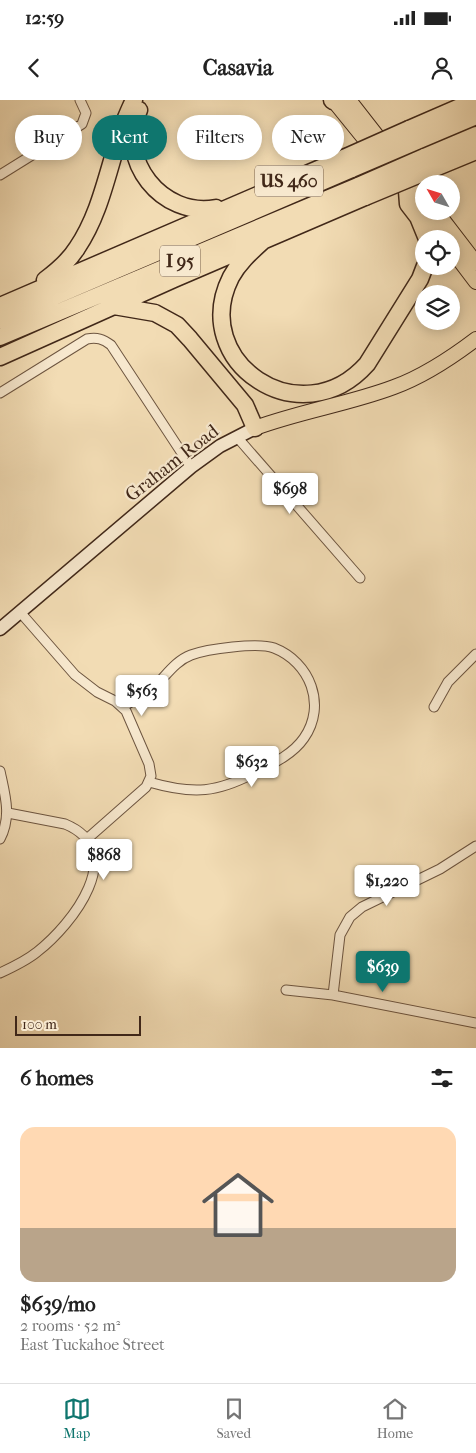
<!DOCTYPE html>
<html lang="en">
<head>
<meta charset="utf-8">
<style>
  body { margin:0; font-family:"IM FELL French Canon",serif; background:#f2f2f2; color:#222; height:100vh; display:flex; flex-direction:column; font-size:19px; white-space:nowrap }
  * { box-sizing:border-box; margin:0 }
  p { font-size:16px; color:#767676 }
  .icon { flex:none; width:28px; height:28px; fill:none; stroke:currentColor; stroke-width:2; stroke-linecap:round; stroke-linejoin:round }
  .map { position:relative; height:948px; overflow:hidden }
  .details { display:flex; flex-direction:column; background:#fff; flex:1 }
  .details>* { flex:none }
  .banner { position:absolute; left:15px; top:15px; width:446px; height:45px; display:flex; gap:10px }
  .needle { width:32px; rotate:309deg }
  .controls { position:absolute; left:415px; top:75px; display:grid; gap:10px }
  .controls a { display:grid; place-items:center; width:45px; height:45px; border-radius:50%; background:#fff; box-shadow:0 2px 12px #0003; font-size:25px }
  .scale { position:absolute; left:15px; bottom:12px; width:126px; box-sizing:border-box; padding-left:5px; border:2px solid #412819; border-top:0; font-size:14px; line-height:18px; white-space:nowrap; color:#412819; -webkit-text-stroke:4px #f7e8ce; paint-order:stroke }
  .price { position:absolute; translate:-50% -42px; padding:0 11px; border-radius:5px; background:#fff; color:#222; font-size:16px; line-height:32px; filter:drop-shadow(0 1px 2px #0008) }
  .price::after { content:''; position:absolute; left:50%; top:30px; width:15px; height:11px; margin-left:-8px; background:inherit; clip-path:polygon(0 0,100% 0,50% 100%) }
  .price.current { background:#0f766e; color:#fff }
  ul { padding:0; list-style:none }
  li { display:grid; align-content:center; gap:10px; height:265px; padding:0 20px }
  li+li { border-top:1px solid #e0e0e0 }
  li span { display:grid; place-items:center; height:155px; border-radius:15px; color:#555 }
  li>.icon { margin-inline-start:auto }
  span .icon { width:90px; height:90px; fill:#fffc; stroke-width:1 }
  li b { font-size:21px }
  h2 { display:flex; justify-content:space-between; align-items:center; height:60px; padding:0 20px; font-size:21px }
  .tag { padding:0 18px; border-radius:22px; background:#fff; box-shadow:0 2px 12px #0003; font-size:18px; line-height:45px }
  .tag.current { background:#0f766e; color:#fff }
  .status { display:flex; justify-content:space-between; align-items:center; height:35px; padding:0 25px; background:#fff; direction:ltr }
  .status svg { height:14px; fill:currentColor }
  header { display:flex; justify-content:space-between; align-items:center; height:65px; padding:0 20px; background:#fff; font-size:22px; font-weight:800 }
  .tab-bar { display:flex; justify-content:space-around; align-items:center; height:70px; border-top:1px solid #e0e0e0; background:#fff; font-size:14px; color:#767676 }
  .tab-bar a { display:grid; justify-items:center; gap:2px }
  .tab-bar .current { color:#0f766e }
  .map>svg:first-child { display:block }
</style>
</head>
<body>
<div class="status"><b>12:59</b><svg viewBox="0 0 49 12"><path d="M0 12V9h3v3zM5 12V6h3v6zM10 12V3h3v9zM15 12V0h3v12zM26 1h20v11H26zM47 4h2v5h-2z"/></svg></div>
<header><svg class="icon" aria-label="back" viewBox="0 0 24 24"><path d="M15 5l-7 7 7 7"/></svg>Casavia<svg class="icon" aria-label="person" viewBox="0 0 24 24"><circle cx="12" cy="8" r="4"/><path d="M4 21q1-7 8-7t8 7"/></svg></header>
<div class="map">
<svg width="476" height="948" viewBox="0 0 476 948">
  <rect width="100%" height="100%" fill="#f2dcb4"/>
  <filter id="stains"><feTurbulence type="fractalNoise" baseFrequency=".004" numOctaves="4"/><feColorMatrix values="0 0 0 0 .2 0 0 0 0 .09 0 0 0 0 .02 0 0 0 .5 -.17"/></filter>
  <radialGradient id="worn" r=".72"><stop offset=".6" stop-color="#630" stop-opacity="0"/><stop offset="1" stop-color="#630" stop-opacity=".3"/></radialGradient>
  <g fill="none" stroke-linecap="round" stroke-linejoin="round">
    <defs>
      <path id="minor" d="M0 75 82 24 86 13 80 0
        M0 293 87 239C97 237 103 239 111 245L191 367
        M237 337 360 478
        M20 512 75 575 97 592 115 601 126 611 149 664 151 676 146 687 87 739
        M122 607C133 601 145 595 154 587 166 576 175 561 191 555 207 549 258 542 274 548 310 562 327 605 304 638 293 654 274 663 258 671 217 693 194 695 149 682
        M434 607 448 582 476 554
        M0 671C5 695 12 716 0 739
        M0 873C13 867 26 861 37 852 72 825 130 751 65 724L8 713
        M286 890 333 895 476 923
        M333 895 340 835 350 817 362 807 440 769 476 746"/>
      <path id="secondary" d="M0 529 191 367 220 346 255 328"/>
      <path id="primary" d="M333 0 397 79
        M349 0 388 50
        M404 71 424 96
        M416 104 443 139
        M436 111 476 163
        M451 149 476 182
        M255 328C301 311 349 304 394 287 424 276 451 258 476 239"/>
      <path id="motorway" d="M332 0 333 1
        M139 10C116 60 162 118 216 108
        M409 29 476 0
        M415 42 476 16
        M424 57 476 35
        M430 70 476 51
        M407 91 408 104 418 117 427 139
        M264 140C252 151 239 162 231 177 188 262 301 338 367 264L420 179 425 166
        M45 180C57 171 69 161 77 148 107 104 110 47 134 0
        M0 206 346 57
        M114 206 155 213 177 225 190 239 245 305 255 328
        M0 220 352 69
        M0 237 360 85
        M0 257 174 179 365 97"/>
    </defs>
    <use href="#minor" stroke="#6d5540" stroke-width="11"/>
    <use href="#secondary" stroke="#412819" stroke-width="15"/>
    <use href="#primary" stroke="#412819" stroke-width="16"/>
    <use href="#motorway" stroke="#412819" stroke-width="19"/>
    <use href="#minor" stroke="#f7e8ce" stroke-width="9"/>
    <use href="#secondary" stroke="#f7e8ce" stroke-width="12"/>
    <use href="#primary" stroke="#f2dcb4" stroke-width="14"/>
    <use href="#motorway" stroke="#f2dcb4" stroke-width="16"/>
    <defs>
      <path id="motorway-bridge" d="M346 57 409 29
        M352 69 415 42
        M360 85 424 57
        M365 97 430 70"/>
    </defs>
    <use href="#motorway-bridge" stroke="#412819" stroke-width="19" stroke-linecap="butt"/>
    <use href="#motorway-bridge" stroke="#f2dcb4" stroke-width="16"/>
  </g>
  <g text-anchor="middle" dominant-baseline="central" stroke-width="4.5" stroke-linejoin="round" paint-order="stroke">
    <g fill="#f7e8ce" stroke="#78624f" stroke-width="1">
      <rect x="255" y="65.5" width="68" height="31" rx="4"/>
      <rect x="160" y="145.5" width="40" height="31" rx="4"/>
    </g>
    <g font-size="18" font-weight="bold" fill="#412819">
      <text x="289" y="81">US 460</text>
      <text x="180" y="161">I 95</text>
    </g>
    <g font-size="19" fill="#412819" stroke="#f7e8ce">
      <text transform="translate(172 363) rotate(-38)">Graham Road</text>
    </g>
  </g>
  <rect width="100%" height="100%" filter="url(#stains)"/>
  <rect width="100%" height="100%" fill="url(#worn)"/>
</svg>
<div class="controls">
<a><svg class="needle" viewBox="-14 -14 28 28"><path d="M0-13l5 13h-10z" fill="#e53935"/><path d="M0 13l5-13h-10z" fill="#767676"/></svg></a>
<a><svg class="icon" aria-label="locate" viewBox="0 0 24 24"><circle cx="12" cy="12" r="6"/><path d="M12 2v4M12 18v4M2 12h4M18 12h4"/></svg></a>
<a><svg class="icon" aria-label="layers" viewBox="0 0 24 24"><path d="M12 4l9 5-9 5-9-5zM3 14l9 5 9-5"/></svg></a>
</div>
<div class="scale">100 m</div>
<b class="price" style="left:290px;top:415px">$698</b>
<b class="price" style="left:142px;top:617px">$563</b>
<b class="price" style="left:252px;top:688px">$632</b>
<b class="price" style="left:104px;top:781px">$868</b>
<b class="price" style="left:387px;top:807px">$1,220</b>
<b class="price current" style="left:383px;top:893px">$639</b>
<div class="banner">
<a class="tag">Buy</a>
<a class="tag current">Rent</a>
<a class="tag">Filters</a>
<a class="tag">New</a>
</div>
</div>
<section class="details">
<h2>6 homes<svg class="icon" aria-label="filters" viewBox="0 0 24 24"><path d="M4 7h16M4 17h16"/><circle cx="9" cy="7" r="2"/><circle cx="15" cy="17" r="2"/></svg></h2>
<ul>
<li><span style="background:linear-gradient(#ffd9b3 65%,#b9a48a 0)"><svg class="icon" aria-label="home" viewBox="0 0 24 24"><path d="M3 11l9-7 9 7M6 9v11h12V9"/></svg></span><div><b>$639/mo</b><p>2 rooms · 52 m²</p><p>East Tuckahoe Street</p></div></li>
</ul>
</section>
<nav class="tab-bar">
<a class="current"><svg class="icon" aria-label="map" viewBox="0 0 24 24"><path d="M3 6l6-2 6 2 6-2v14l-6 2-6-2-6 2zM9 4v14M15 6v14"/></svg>Map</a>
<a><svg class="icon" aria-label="saved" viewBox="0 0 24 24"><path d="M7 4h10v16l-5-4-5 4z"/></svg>Saved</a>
<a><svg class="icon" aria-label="home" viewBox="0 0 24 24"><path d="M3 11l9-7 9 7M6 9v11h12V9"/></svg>Home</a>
</nav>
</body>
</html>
